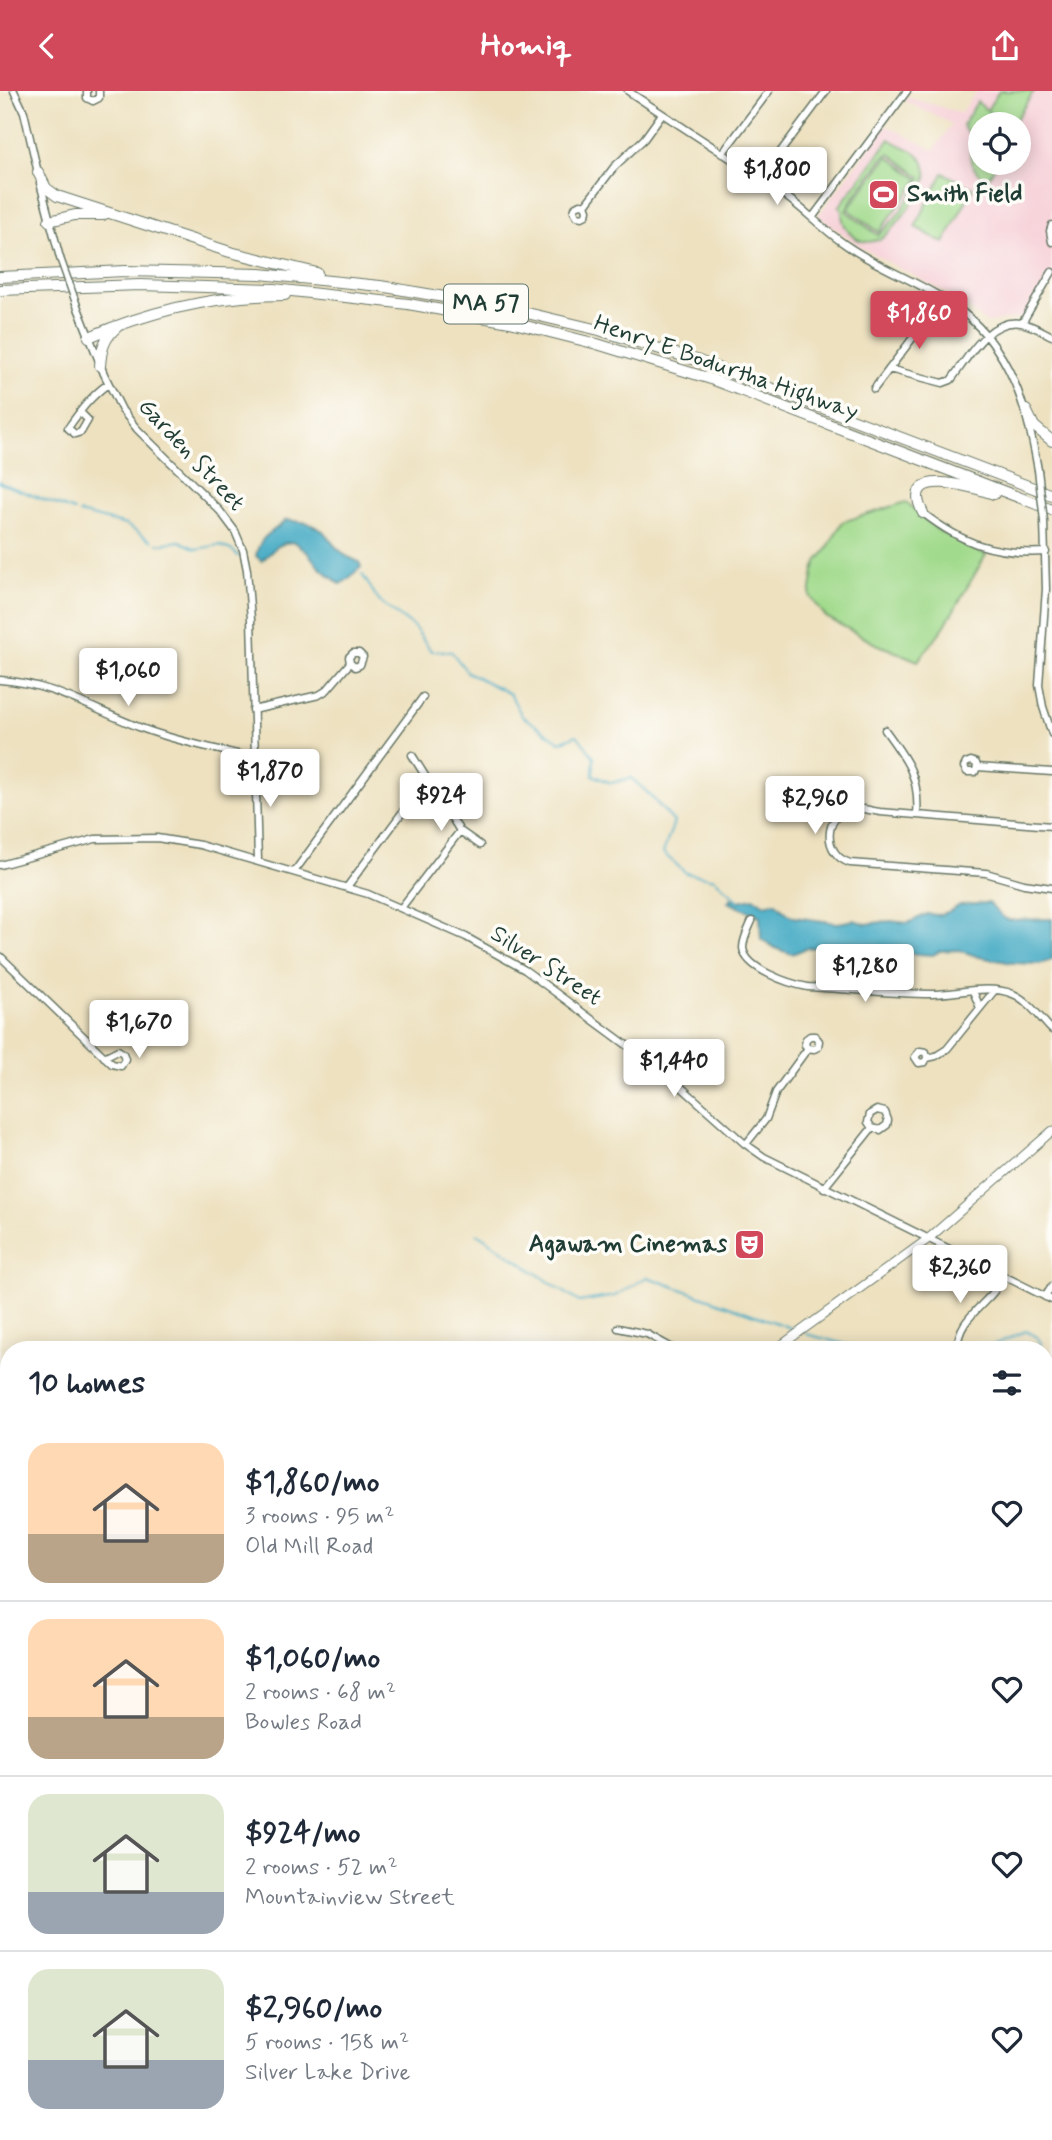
<!DOCTYPE html>
<html lang="en">
<head>
<meta charset="utf-8">
<style>
  body { margin:0; font-family:Mynerve,sans-serif; background:#f6f6f7; color:#1f2937; height:100vh; display:flex; flex-direction:column; font-size:26px; white-space:nowrap }
  * { box-sizing:border-box; margin:0 }
  p { font-size:23px; color:#747a83 }
  .icon { flex:none; width:38px; height:38px; fill:none; stroke:currentColor; stroke-width:2; stroke-linecap:round; stroke-linejoin:round }
  .map { position:relative; flex:1; overflow:hidden }
  .details { position:absolute; left:0px; top:1250px; width:1054px; height:800px; display:flex; flex-direction:column; background:#fff; border-radius:28px 28px 0 0; box-shadow:0 4px 18px #0003 }
  .details>* { flex:none }
  .buttons { position:absolute; left:968px; top:21px; display:grid; gap:14px }
  .buttons a { display:grid; place-items:center; width:63px; height:63px; border-radius:50%; background:#fff; box-shadow:0 4px 18px #0003; font-size:35px }
  .price { position:absolute; translate:-50% -60px; padding:0 16px; border-radius:7px; background:#fff; color:#222; font-size:23px; line-height:46px; filter:drop-shadow(0 2px 4px #0008) }
  .price::after { content:''; position:absolute; left:50%; top:42px; width:21px; height:16px; margin-left:-10px; background:inherit; clip-path:polygon(0 0,100% 0,50% 100%) }
  .price.current { background:#d1495b; color:#fff }
  ul { padding:0; list-style:none }
  li { display:flex; align-items:center; gap:21px; height:175px; padding:0 28px }
  li+li { border-top:2px solid #e0e1e3 }
  li span { display:grid; place-items:center; flex:none; width:196px; height:140px; border-radius:21px; color:#555 }
  li>.icon { margin-inline-start:auto }
  span .icon { width:84px; height:84px; fill:#fffc; stroke-width:1 }
  li b { font-size:30px }
  h2 { display:flex; justify-content:space-between; align-items:center; height:84px; padding:0 28px; font-size:30px }
  header { display:flex; justify-content:space-between; align-items:center; height:91px; padding:0 28px; background:#d1495b; color:#fff; font-size:32px; font-weight:700 }
  .map>svg:first-child { display:block }
</style>
</head>
<body>
<header><svg class="icon" aria-label="back" viewBox="0 0 24 24"><path d="M15 5l-7 7 7 7"/></svg>Homiq<svg class="icon" aria-label="share" viewBox="0 0 24 24"><path d="M12 15V3M7 8l5-5 5 5M5 13v7h14v-7"/></svg></header>
<div class="map">
<svg width="1052" height="2049" viewBox="0 0 1052 2049">
  <rect width="100%" height="100%" fill="#fdfcf7"/>
  <filter id="ink" filterUnits="userSpaceOnUse"><feTurbulence type="fractalNoise" baseFrequency=".0143" numOctaves="2"/><feDisplacementMap in="SourceGraphic" scale="14" xChannelSelector="R" yChannelSelector="G"/><feConvolveMatrix kernelMatrix="1 2 1 2 8 2 1 2 1" color-interpolation-filters="sRGB"/></filter>
  <filter id="wash" filterUnits="userSpaceOnUse"><feTurbulence type="fractalNoise" baseFrequency=".00686" numOctaves="4" result="noise"/><feDisplacementMap in="SourceGraphic" scale="28" xChannelSelector="R" yChannelSelector="G"/><feGaussianBlur stdDeviation="1.57" result="paint"/><feColorMatrix in="noise" values="0 0 0 0 0 0 0 0 0 0 0 0 0 0 0 0 0 1.4 0 .05"/><feComposite in="paint" operator="in"/></filter>
  <g filter="url(#wash)">
    <rect width="100%" height="100%" fill="#ede1c0"/>
    <path fill="#f6cfd7" fill-rule="evenodd" d="M977 0H1052V193L1028 228 1018 227 987 232 957 208 862 157 818 125 886 34 934 59 952 33 905 10 907 6 961 22ZM980 33H1018V72H980Z"/>
    <path fill="#a1da8c" stroke="#608c60" stroke-width="2" fill-rule="evenodd" d="M999 0H1034L1013 33H1009L989 21 993 33H980V72H997L987 89C971 80 966 64 974 47H976L965 39 963 34 977 11 987 19Z
      M890 48C902 57 918 58 924 72 926 77 927 83 926 88 923 100 891 143 880 148 859 158 840 139 842 118L839 116ZM889 62 921 86C916 101 891 135 878 144L846 120 851 110 883 67Z
      M888 65 919 88 879 141 848 118Z
      M943 82 973 97 944 152 915 136Z
      M906 411 939 440 986 464 944 536 918 570 874 552 826 526 810 505 814 479 818 469 826 460 842 431Z
      M462 2040H730L739 2049H454Z"/>
    <path fill="#80ba78" stroke="#507c56" stroke-width="2" d="M0 1326 9 1332V1477L0 1472Z"/>
    <path fill="#44aac4" stroke="#32747c" stroke-width="2" d="M286 429 308 432 323 440 335 455 346 465 359 471 361 476 347 489 340 493 319 476 308 462 294 451 285 452 276 456 262 470 256 465C260 443 272 443 286 429Z
      M731 807 738 810 754 807 765 814 775 811 787 822 794 826 838 832 854 829 866 833 890 830 908 832 927 823 938 824 948 821 960 814 989 812 1004 827 1009 829 1052 828V869L1039 873 1013 872 979 866 959 859 940 860 933 864 901 862 880 865 841 855 807 857 792 863 777 858 761 848 760 825 728 811Z"/>
    <g fill="none" stroke-linecap="round" stroke-linejoin="round">
      <path stroke="#44aac4" stroke-width="2" d="M0 390V392L74 420
        M79 422 126 434 152 450
        M158 453 180 450 196 458 219 454 233 460 239 466
        M362 483 379 510 414 536 431 560H451L467 581 510 603 522 625 560 651 577 644 594 666 593 684 611 692 631 687 647 701 674 731 663 762 686 782 715 788 738 809
        M477 1142 579 1211 615 1205 647 1186 791 1237
        M806 1243 864 1258
        M984 1258 1026 1240 1037 1246 1041 1252 1040 1258
        M0 1276 9 1280
        M1045 1283 1052 1293
        M1045 1464 1052 1458
        M1045 1733 1052 1726
        M0 1740 9 1735
        M0 1780 9 1793
        M92 2040 95 2049"/>
    </g>
  </g>
  <g filter="url(#ink)">
    <g fill="none" stroke-linecap="round" stroke-linejoin="round">
      <defs>
        <path id="minor" d="M14 0 24 21 38 82
          M87 0V7L93 10 99 7V0
          M628 0C681 36 736 69 788 107 808 122 825 140 846 154 874 174 909 187 939 205 1006 243 1026 308 1038 379
          M722 63 769 0
          M760 88 826 0
          M40 92 60 167
          M585 114 587 119 586 124 582 126 577 125 574 120 576 115 581 113 585 114 614 76 644 48 662 23
          M812 127 907 0
          M1052 134 1050 140 1052 151
          M76 212 104 283 122 319 137 338 220 420 235 440 243 459 247 479 251 528 258 770
          M1022 232 1052 181
          M889 278 943 292 951 289C968 267 988 227 1021 232 1032 234 1042 240 1052 245
          M874 298 943 207
          M80 321 88 329 81 341 75 343 68 337C80 320 91 305 108 293
          M923 422C963 453 995 464 1046 461
          M1044 430 1046 498 1039 594 1043 616 1052 643
          M0 589C53 592 95 620 144 638 179 651 217 658 254 667
          M253 619 319 604 327 599 350 572 349 566 353 562H359L363 566 360 574 355 576 350 572
          M885 639C907 669 920 686 917 724
          M977 676 975 681H967L964 676 966 672 971 670 976 672 977 676 1052 681
          M1052 735 880 721C871 720 861 716 852 718 822 724 823 764 850 772L986 782 1024 793 1052 797
          M460 740 480 754
          M0 774 95 748 157 747 200 754 368 803 466 846 525 879 670 986 744 1052 764 1066 1052 1209
          M294 781 423 606
          M347 796 427 688
          M401 817 460 740 412 664
          M752 830C748 839 743 848 743 857 745 878 790 893 808 896 849 898 891 903 932 903 957 903 988 893 1013 903 1028 909 1041 928 1052 939
          M0 865 112 973 121 975 125 968 123 962 118 959 104 966
          M973 900 980 917
          M927 967 925 971 919 972 915 966 920 960 926 961 927 967 936 965 947 958 994 900
          M746 1053 766 1028 776 1001 808 957 814 958 818 956 819 950 815 945H810L806 948 805 954 808 957
          M824 1097 872 1037 880 1039 887 1034 888 1029 885 1021 877 1019 870 1023 868 1031 872 1037
          M1045 1206 1052 1195
          M618 1237 647 1243 674 1258
          M957 1258C958 1233 974 1222 990 1205 996 1199 999 1192 1003 1185
          M1045 1794H1052
          M0 1942 9 1924
          M0 2020 9 2029
          M22 2040 31 2049
          M765 2040 773 2049
          M144 2049 151 2040
          M800 2049 808 2040
          M902 2049 908 2040"/>
        <path id="major" d="M776 1258 928 1148 1052 1040
          M0 1817 9 1810"/>
        <path id="highway" d="M38 81 46 97 57 105 230 161 317 182
          M49 130 75 124H103
          M0 186 125 180 260 183 380 195 497 215 599 239 699 270 1052 404
          M0 199 140 194 274 198 408 213 510 231 597 253 711 288 1052 419
          M89 246C150 220 218 204 285 204
          M100 275C101 259 104 247 117 236
          M1026 319 1034 335 1052 350
          M923 422C898 373 975 397 994 403"/>
      </defs>
      <use href="#minor" stroke="#677665" stroke-width="9"/>
      <use href="#major" stroke="#677665" stroke-width="10"/>
      <use href="#highway" stroke="#677665" stroke-width="12"/>
      <use href="#minor" stroke="#fff" stroke-width="6"/>
      <use href="#major" stroke="#fff" stroke-width="8"/>
      <use href="#highway" stroke="#fff" stroke-width="10"/>
      <defs>
        <path id="minor-bridge" d="M60 167 76 212
          M1038 379 1044 430"/>
      </defs>
      <use href="#minor-bridge" stroke="#677665" stroke-width="9" stroke-linecap="butt"/>
      <use href="#minor-bridge" stroke="#fff" stroke-width="6"/>
    </g>
  </g>
  <defs>
    <symbol id="stadium-square" viewBox="-11 -11 22 22"><rect x="-9" y="-9" width="18" height="18" rx="4" fill="#d1495b" stroke="#fdfcf7"/><path d="M0-5a6.5 5 0 1 0 0 10a6.5 5 0 1 0 0-10ZM-3.5-1.8h7v3.6h-7Z" fill="#fff"/></symbol>
    <symbol id="theatre-square" viewBox="-11 -11 22 22"><rect x="-9" y="-9" width="18" height="18" rx="4" fill="#d1495b" stroke="#fdfcf7"/><path d="M-5-5.5Q0-4 5-5.5V0Q5 5 0 6Q-5 5-5 0ZM-3.3-2.5H-1v1.5H-3.3ZM1-2.5H3.3v1.5H1ZM-2.8 1Q0 5.5 2.8 1Z" fill="#fff"/></symbol>
  </defs>
  <g fill-rule="evenodd">
    <use href="#stadium-square" x="866" y="86" width="35" height="35"/>
    <use href="#theatre-square" x="732" y="1136" width="35" height="35"/>
  </g>
  <g text-anchor="middle" dominant-baseline="central" stroke-width="7" stroke-linejoin="round" paint-order="stroke">
    <rect fill="#fdfcf7" stroke="#62766e" stroke-width="2" x="444" y="193.5" width="84" height="39" rx="5"/>
    <g font-size="23" font-weight="bold" fill="#1f3d34">
      <text x="486" y="213">MA 57</text>
    </g>
    <g font-size="24" font-weight="bold" fill="#1f3d34" stroke="#fdfcf7" text-anchor="start">
      <text x="907" y="103">Smith Field</text>
      <text x="727" y="1153" text-anchor="end">Agawam Cinemas</text>
    </g>
    <g font-size="24" fill="#1f3d34" stroke="#fdfcf7">
      <text transform="translate(726 277) rotate(19)">Henry E Bodurtha Highway</text>
      <text transform="translate(191 364) rotate(47)">Garden Street</text>
      <text transform="translate(546 875) rotate(33)">Silver Street</text>
    </g>
  </g>
</svg>
<div class="buttons">
<a><svg class="icon" aria-label="locate" viewBox="0 0 24 24"><circle cx="12" cy="12" r="6"/><path d="M12 2v4M12 18v4M2 12h4M18 12h4"/></svg></a>
</div>
<b class="price" style="left:777px;top:116px">$1,800</b>
<b class="price current" style="left:919px;top:260px">$1,860</b>
<b class="price" style="left:128px;top:617px">$1,060</b>
<b class="price" style="left:270px;top:718px">$1,870</b>
<b class="price" style="left:441px;top:742px">$924</b>
<b class="price" style="left:815px;top:745px">$2,960</b>
<b class="price" style="left:865px;top:913px">$1,280</b>
<b class="price" style="left:139px;top:969px">$1,670</b>
<b class="price" style="left:674px;top:1008px">$1,440</b>
<b class="price" style="left:960px;top:1214px">$2,360</b>
<section class="details">
<h2>10 homes<svg class="icon" aria-label="filters" viewBox="0 0 24 24"><path d="M4 7h16M4 17h16"/><circle cx="9" cy="7" r="2"/><circle cx="15" cy="17" r="2"/></svg></h2>
<ul>
<li><span style="background:linear-gradient(#ffd9b3 65%,#b9a48a 0)"><svg class="icon" aria-label="home" viewBox="0 0 24 24"><path d="M3 11l9-7 9 7M6 9v11h12V9"/></svg></span><div><b>$1,860/mo</b><p>3 rooms · 95 m²</p><p>Old Mill Road</p></div><svg class="icon" aria-label="heart" viewBox="0 0 24 24"><path d="M12 20l-8-8c-3-5 5-10 8-4 3-6 11-1 8 4z"/></svg></li>
<li><span style="background:linear-gradient(#ffd9b3 70%,#b9a48a 0)"><svg class="icon" aria-label="home" viewBox="0 0 24 24"><path d="M3 11l9-7 9 7M6 9v11h12V9"/></svg></span><div><b>$1,060/mo</b><p>2 rooms · 68 m²</p><p>Bowles Road</p></div><svg class="icon" aria-label="heart" viewBox="0 0 24 24"><path d="M12 20l-8-8c-3-5 5-10 8-4 3-6 11-1 8 4z"/></svg></li>
<li><span style="background:linear-gradient(#dfe7d0 70%,#9aa5b1 0)"><svg class="icon" aria-label="home" viewBox="0 0 24 24"><path d="M3 11l9-7 9 7M6 9v11h12V9"/></svg></span><div><b>$924/mo</b><p>2 rooms · 52 m²</p><p>Mountainview Street</p></div><svg class="icon" aria-label="heart" viewBox="0 0 24 24"><path d="M12 20l-8-8c-3-5 5-10 8-4 3-6 11-1 8 4z"/></svg></li>
<li><span style="background:linear-gradient(#dfe7d0 65%,#9aa5b1 0)"><svg class="icon" aria-label="home" viewBox="0 0 24 24"><path d="M3 11l9-7 9 7M6 9v11h12V9"/></svg></span><div><b>$2,960/mo</b><p>5 rooms · 158 m²</p><p>Silver Lake Drive</p></div><svg class="icon" aria-label="heart" viewBox="0 0 24 24"><path d="M12 20l-8-8c-3-5 5-10 8-4 3-6 11-1 8 4z"/></svg></li>
</ul>
</section>
</div>
</body>
</html>
